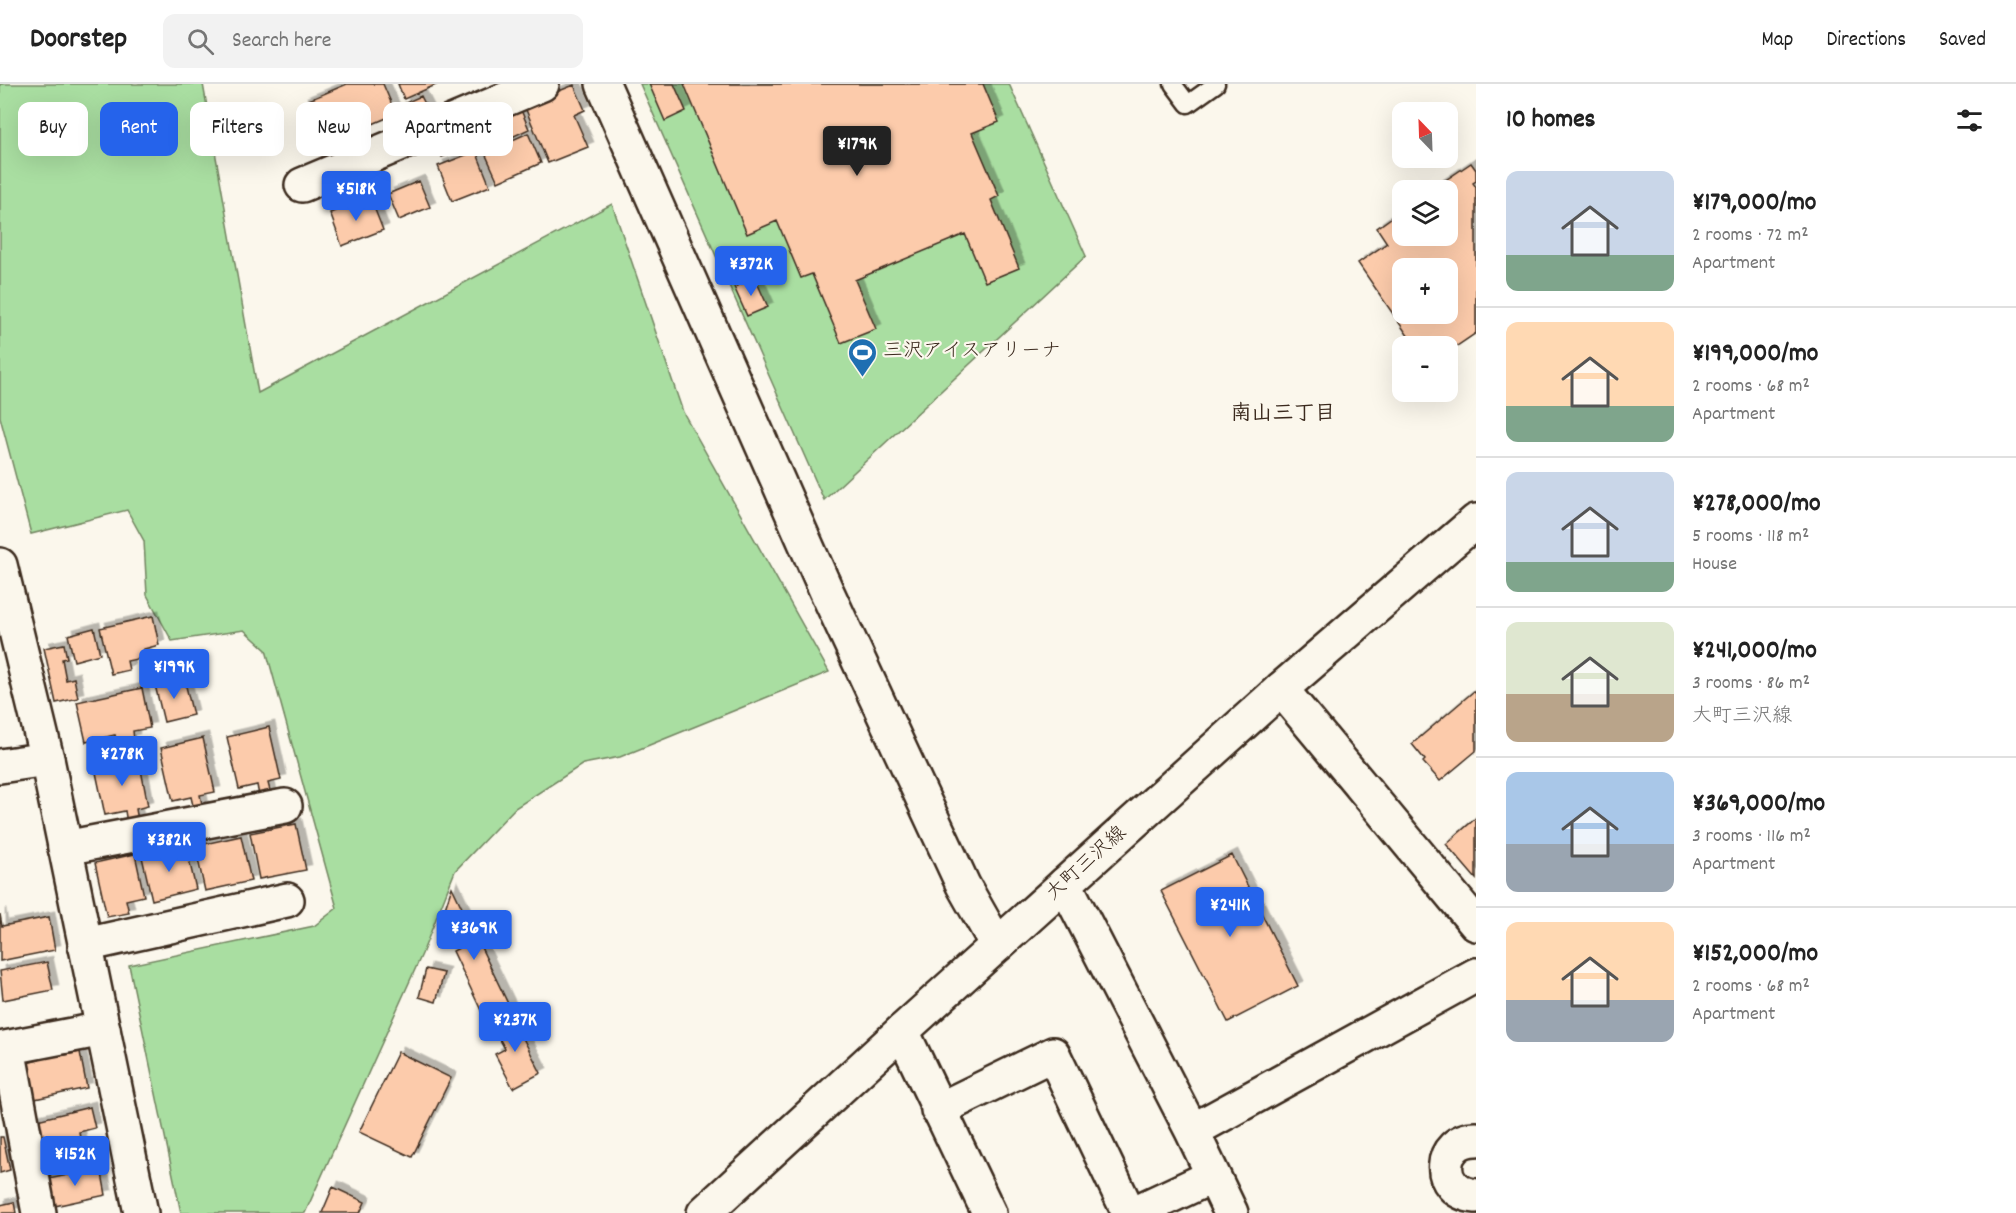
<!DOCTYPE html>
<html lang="en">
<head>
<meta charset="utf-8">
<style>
  body { margin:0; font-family:Dekko,"Klee One",sans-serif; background:#f2f2f2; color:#222; height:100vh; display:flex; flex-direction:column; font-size:22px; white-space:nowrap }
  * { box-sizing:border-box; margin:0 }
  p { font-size:20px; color:#767676 }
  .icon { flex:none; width:33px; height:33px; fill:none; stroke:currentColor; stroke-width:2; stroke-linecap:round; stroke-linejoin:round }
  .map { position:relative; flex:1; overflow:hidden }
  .panel { display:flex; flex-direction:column; background:#fff; width:540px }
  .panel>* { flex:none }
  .hud { position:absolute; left:18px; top:18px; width:570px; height:54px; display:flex; gap:12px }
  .needle { width:39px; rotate:337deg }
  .buttons { position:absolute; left:1392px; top:18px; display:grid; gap:12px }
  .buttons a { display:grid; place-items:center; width:66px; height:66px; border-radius:12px; background:#fff; box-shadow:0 6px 24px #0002; font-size:30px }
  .price { position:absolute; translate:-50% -51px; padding:0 14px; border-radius:6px; background:#2563eb; color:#fff; font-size:20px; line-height:39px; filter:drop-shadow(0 2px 3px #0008) }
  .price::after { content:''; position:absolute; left:50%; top:36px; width:18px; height:14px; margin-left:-9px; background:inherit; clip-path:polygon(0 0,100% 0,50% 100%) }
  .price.active { background:#222; color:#fff }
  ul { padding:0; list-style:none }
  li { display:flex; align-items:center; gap:18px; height:150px; padding:0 30px }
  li+li { border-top:2px solid #e0e0e0 }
  li span { display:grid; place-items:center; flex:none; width:168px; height:120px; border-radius:12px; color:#555 }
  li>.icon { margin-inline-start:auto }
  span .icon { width:72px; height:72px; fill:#fffc; stroke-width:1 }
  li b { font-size:26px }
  h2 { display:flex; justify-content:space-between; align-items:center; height:72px; padding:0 30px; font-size:26px }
  .chip { padding:0 21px; border-radius:12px; background:#fff; box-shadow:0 6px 24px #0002; font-size:21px; line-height:54px }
  .chip.active { background:#2563eb; color:#fff }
  header { display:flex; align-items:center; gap:36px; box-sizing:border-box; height:84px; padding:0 30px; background:#fff; border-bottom:2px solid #e0e0e0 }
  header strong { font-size:28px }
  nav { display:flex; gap:33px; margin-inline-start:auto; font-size:21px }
  .search { width:420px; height:54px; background:#f2f2f2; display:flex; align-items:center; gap:15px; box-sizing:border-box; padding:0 21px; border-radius:12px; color:#767676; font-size:22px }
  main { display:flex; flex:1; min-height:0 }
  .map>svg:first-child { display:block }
</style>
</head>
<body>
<header>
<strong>Doorstep</strong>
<div class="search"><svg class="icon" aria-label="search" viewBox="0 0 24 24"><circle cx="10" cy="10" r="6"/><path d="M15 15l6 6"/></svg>Search here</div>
<nav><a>Map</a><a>Directions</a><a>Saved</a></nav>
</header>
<main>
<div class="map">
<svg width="1476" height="1129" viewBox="0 0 1476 1129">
  <defs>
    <filter id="shadow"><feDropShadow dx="5.5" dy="-5.5" stdDeviation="0" flood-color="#0004"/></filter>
  </defs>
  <rect width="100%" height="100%" fill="#fbf7ec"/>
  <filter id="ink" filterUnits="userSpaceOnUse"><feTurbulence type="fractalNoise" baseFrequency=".0167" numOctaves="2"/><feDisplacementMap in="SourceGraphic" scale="12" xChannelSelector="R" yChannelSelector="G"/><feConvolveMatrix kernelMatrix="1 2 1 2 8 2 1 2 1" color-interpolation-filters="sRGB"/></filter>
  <g filter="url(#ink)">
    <path fill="#a9dea1" stroke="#728460" stroke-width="1.5" d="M0 0H203L258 309 612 120 683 328 829 588 620 673 583 680 515 724 455 787 422 870 305 1129H181L129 881 314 842 337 824 266 566 244 546 172 557 147 511 144 457 127 426 31 450 0 333Z
      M640 0H1009L1086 172 824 416Z"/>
    <path fill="#fccbab" stroke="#3b2a1e" stroke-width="1.5" fill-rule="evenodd" filter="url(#shadow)" d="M347 0H383L396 30 321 62 302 19Z
      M398 0H438L404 15Z
      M649 0H674L686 27 665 37Z
      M684 0H983L999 38 972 49 999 112 991 116 1019 184 985 198 965 150 855 196 876 245 841 259 812 190 801 194 777 137 747 150Z
      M574 1 585 26 574 31 588 63 548 79 524 21Z
      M421 12 429 28 411 37 403 20Z
      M521 26 529 45 512 53 504 34Z
      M497 39 506 59 528 49 541 79 498 98 476 49Z
      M454 49 461 65 442 73 435 57Z
      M476 67 490 102 452 117 438 82Z
      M1471 79 1476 86V97L1473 99 1476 103V249L1448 268V262H1415L1358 179 1387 159 1377 144 1402 126V152H1448V106H1431ZM1402 184H1448V230H1402Z
      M419 97 430 123 399 136 388 110Z
      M370 113 383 146 342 162 330 129Z
      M755 194 768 223 747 232 734 203Z
      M153 532 159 561 144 565 146 573 127 577 129 586 111 590 100 544Z
      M94 544 100 570 74 577 68 551Z
      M64 560 67 574 62 575 66 596 74 594 78 614 56 619 44 564Z
      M184 594 193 631 164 638 155 601Z
      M142 604 150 644 133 647 134 655 117 659 115 651 86 658 77 618Z
      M1474 607 1476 610V667L1440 697 1423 678 1425 676 1412 660Z
      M269 643 281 696 268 699 272 714 260 717 257 701 239 705 227 653Z
      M203 654 215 708 200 711 204 729 195 730 191 713 173 717 161 664Z
      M138 670 148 722 136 725 139 742 128 745 125 727 105 731 94 679Z
      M1476 734V795L1446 760Z
      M296 740 306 786 259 795 250 749Z
      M241 752 251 797 205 807 195 762Z
      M186 763 196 805 152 816 142 773Z
      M135 770 144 812 126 816 129 829 107 833 95 779Z
      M1232 771 1298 902 1228 938 1161 807Z
      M452 803 511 926 486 937 453 867 461 863 452 844 442 848 439 843Z
      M0 830 2 842 49 833 55 866 0 877Z
      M47 878 53 906 3 916 0 887Z
      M426 885 444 889 436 918 419 913Z
      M511 931 541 989 513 1004 495 970 505 965 492 941Z
      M63 960 65 971 80 968 87 1004 30 1016 23 980 39 976 37 966Z
      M398 968 451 994 412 1073 359 1048Z
      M90 1023 95 1044 79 1048 82 1063 41 1072 33 1037Z
      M0 1053H3L10 1086 0 1089Z
      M101 1084 106 1111 50 1123 44 1096Z
      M333 1103 365 1118 360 1129H322Z
      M14 1118 16 1129H0V1121Z"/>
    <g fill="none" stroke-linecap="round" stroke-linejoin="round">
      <defs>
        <path id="service" d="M1173 0 1188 20 1216 0"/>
        <path id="minor" d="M302 101 542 0
          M0 682 47 675
          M65 764 285 722
          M1065 800 1192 1047 1231 1129
          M85 861 287 816
          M902 947 989 1129
          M8 964 39 1129
          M0 965 103 945
          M938 1026 1053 970 1129 1129
          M1192 1047 1476 891
          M1476 1055C1438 1055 1433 1108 1476 1112
          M1134 1129 1213 1092"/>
        <path id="tertiary" d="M603 0 826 506 963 801 997 861
          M0 481 47 675 141 1129
          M1281 605 1476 840"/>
        <path id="secondary" d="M704 1129 902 947 1281 605 1476 437"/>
      </defs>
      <use href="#service" stroke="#3b2a1e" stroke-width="21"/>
      <use href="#minor" stroke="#3b2a1e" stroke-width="38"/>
      <use href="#tertiary" stroke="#3b2a1e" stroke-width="38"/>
      <use href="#secondary" stroke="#3b2a1e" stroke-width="38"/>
      <use href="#service" stroke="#fbf7ec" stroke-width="16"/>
      <use href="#minor" stroke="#fbf7ec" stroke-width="33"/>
      <use href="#tertiary" stroke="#fbf7ec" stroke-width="33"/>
      <use href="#secondary" stroke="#fbf7ec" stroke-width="33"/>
    </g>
  </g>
  <defs>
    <symbol id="stadium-pin" viewBox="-11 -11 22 30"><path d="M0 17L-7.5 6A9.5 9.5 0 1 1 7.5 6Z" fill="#1f6fb2" stroke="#fbf7ec"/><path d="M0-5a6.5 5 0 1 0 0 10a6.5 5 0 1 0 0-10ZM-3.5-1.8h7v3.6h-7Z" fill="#fff"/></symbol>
  </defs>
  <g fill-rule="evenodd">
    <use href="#stadium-pin" x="846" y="252" width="33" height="45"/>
  </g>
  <g text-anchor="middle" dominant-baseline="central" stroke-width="4.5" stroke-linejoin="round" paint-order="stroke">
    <g font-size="20" fill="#3b2a1e" stroke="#fbf7ec" text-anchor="start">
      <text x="883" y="268">三沢アイスアリーナ</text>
    </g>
    <g font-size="20" fill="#3b2a1e" stroke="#fbf7ec">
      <text transform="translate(1087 780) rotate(-42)">大町三沢線</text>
    </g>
    <g font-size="21" font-weight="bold" fill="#3b2a1e" stroke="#fbf7ec">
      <text x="1283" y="331">南山三丁目</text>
    </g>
  </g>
</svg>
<div class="buttons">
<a><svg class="needle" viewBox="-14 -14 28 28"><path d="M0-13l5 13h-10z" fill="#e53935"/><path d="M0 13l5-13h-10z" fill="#767676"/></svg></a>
<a><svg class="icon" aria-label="layers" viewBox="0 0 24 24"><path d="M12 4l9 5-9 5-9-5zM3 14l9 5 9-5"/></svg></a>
<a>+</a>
<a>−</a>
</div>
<b class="price active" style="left:857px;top:93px">¥179K</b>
<b class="price" style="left:356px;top:138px">¥518K</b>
<b class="price" style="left:751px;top:213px">¥372K</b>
<b class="price" style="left:174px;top:616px">¥199K</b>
<b class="price" style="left:122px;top:703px">¥278K</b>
<b class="price" style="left:169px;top:789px">¥382K</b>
<b class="price" style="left:1230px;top:854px">¥241K</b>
<b class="price" style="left:474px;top:877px">¥369K</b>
<b class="price" style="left:515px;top:969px">¥237K</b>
<b class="price" style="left:75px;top:1103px">¥152K</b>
<div class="hud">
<a class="chip">Buy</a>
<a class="chip active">Rent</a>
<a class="chip">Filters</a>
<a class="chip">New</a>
<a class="chip">Apartment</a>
</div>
</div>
<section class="panel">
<h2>10 homes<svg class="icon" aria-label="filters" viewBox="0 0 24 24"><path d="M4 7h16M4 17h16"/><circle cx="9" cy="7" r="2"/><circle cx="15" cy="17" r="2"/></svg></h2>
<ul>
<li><span style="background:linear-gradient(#c9d6e8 70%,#7fa58c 0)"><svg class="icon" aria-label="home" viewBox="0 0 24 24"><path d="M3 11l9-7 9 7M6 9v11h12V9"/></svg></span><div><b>¥179,000/mo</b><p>2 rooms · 72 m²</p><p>Apartment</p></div></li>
<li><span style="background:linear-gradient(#ffd9b3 70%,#7fa58c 0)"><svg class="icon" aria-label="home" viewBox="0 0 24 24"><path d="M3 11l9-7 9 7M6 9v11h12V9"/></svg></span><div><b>¥199,000/mo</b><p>2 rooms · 68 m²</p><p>Apartment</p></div></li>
<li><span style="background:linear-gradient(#c9d6e8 75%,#7fa58c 0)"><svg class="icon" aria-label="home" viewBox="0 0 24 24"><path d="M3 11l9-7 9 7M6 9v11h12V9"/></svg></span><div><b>¥278,000/mo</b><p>5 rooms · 118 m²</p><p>House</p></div></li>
<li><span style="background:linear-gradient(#dfe7d0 60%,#b9a48a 0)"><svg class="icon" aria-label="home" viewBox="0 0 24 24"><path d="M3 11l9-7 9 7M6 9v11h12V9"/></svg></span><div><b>¥241,000/mo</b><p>3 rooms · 86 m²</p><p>大町三沢線</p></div></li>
<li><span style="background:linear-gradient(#a9c7e8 60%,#9aa5b1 0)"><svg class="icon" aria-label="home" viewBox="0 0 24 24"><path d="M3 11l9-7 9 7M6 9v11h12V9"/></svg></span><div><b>¥369,000/mo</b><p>3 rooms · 116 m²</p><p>Apartment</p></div></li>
<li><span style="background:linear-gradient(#ffd9b3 65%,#9aa5b1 0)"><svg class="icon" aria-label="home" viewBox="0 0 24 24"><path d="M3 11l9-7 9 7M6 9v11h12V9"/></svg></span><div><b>¥152,000/mo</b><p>2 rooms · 68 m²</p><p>Apartment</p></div></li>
</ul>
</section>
</main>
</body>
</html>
